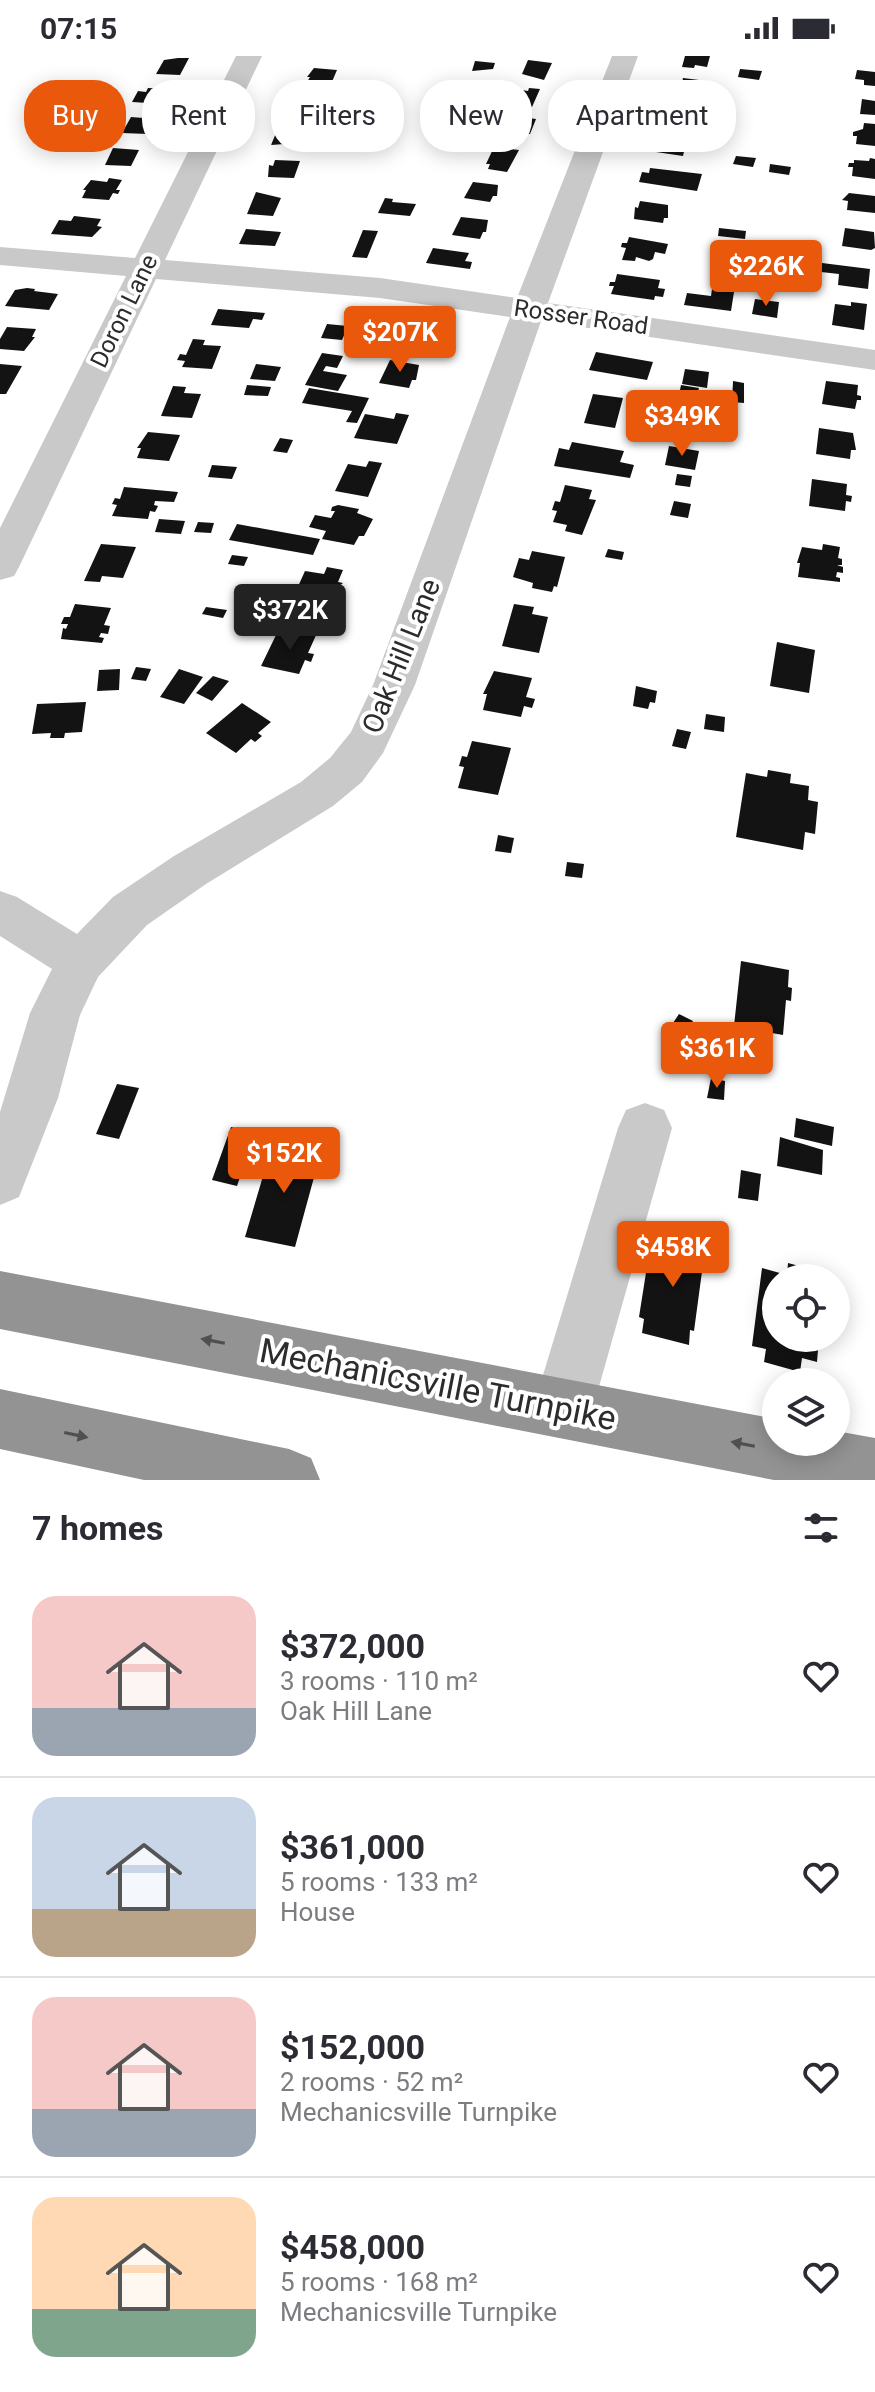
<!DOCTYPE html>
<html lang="en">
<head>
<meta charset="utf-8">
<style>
  body { margin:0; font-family:Roboto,sans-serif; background:#f7f7f7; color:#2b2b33; height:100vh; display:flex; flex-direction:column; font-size:30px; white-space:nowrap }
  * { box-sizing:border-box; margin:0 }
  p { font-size:26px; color:#7c7c81 }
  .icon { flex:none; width:44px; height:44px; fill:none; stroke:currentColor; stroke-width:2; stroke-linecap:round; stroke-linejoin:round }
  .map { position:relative; height:1424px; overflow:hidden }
  .details { display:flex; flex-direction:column; background:#fff; flex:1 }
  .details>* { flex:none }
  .top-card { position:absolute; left:24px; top:24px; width:828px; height:72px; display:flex; gap:16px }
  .controls { position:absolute; left:762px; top:1208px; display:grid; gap:16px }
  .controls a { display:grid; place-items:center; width:88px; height:88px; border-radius:50%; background:#fff; box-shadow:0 4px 20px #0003; font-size:40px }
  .price { position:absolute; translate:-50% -68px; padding:0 18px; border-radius:8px; background:#ea580c; color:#fff; font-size:26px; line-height:52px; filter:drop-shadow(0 2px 4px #0008) }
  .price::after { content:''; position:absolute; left:50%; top:48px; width:24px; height:18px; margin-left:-12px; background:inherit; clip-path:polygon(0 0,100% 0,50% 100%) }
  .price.selected { background:#222; color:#fff }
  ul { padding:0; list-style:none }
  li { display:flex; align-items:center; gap:24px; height:200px; padding:0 32px }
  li+li { border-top:2px solid #e1e1e2 }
  li span { display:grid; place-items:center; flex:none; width:224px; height:160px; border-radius:24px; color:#555 }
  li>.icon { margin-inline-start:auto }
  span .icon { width:96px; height:96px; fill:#fffc; stroke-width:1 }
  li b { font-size:34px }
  h2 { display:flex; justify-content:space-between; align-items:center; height:96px; padding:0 32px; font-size:34px }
  .tag { padding:0 28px; border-radius:32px; background:#fff; box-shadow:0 4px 20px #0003; font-size:28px; line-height:72px }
  .tag.selected { background:#ea580c; color:#fff }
  .status { display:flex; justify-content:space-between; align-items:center; height:56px; padding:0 40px; background:#fff; direction:ltr }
  .status svg { height:22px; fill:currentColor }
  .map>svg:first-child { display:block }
</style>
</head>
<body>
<div class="status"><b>07:15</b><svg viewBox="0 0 49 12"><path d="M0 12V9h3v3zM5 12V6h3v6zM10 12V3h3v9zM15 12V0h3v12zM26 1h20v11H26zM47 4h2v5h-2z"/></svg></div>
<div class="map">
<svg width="875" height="1424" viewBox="0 0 875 1424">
  <rect width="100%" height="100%" fill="#fff"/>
  <path fill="#131313" d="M685 0H710L707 11 695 9 694 12 682 11Z
    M178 2H189L180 19 156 18 164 4Z
    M528 4 552 7 544 24 522 18Z
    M475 5 495 7 493 13 472 15Z
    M314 12 337 14 331 28 307 26 310 21H307Z
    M740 13 762 15 759 24 738 21Z
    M857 14 875 16V30L864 29V24L855 23Z
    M683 22 707 25 703 40H678L681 30 677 29V26L682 27Z
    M359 29 378 30 375 38 356 37Z
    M148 32 173 33 170 39H173L164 48 132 46 138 35 146 36Z
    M529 32 540 33 532 51 508 48 515 33 528 35Z
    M862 43 875 45V59L860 58Z
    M669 50 695 53 691 68H664Z
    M513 60 536 63 530 78 506 75Z
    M131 61 156 63 153 68 157 69 148 78 122 77Z
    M864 67 875 68V90L856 88 857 80H853V76L863 73Z
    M279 70 304 72 297 87 271 89Z
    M660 80 687 83 683 100 656 96Z
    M66 82 87 84 82 91 61 90Z
    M494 91 519 94 507 116 488 113 490 108H486Z
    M113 92 139 94 131 110 105 109Z
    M736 100 756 102 753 111 733 108Z
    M870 102 875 103V123L852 120 853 111H848L849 107H854V104L869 105Z
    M275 104 300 105 294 122 268 121 269 109 273 110Z
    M770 108 791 111 789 119 769 116Z
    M650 112 702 118 697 135 639 126 642 116 649 117Z
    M109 122 122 124 116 134H120L118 138 113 137 109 144 82 142 86 134H83L91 124 107 126Z
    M473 126 498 129 497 140H493L490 146 464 142Z
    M256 136 281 142 273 160 247 158Z
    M849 137 875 140V157L847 154 848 145 842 144Z
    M385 142 393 143 392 146 416 148 410 160 378 157Z
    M640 145 668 149V162H664L663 167 634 163 635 151 638 152Z
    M74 160 101 163 97 170 102 171 92 181 51 178 59 164 71 165Z
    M461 161 488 164 486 176H483L480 183 452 179Z
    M719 172 746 175 745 183 718 180Z
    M845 172 874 176 875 192 871 194 842 190Z
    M246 173 281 176 275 190 239 188Z
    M363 174 378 175 367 202 352 201Z
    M629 181 668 188 665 198 655 196 653 203 649 205 636 201 635 205 622 204 626 192 621 191 622 187H627Z
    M433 192 469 197 465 205 472 206 470 213 426 207Z
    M822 207 870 213 868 233 838 229 839 218 821 216Z
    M617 218 660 224 658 232 665 233 663 241 655 240 654 244 611 238 614 230H609L610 226H615Z
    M27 232 35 233 34 235 58 238 49 254 5 250 15 234Z
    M712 233 734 236 731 255 684 249 687 237 711 240Z
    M755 243 779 246 777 262 752 258Z
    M851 246 867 248 864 274 832 269 835 248 851 250Z
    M218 253 265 257 262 264 253 263 249 272 211 269Z
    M327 268 348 270 342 284 321 282Z
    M396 270 434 276 432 279 442 280 436 293 388 288Z
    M7 271 36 273 32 281H35L24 295 0 293V283Z
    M193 283 205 284 203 289 221 290 212 313 182 311 185 305 177 304 180 298 186 299Z
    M596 296 653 306 647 324 589 314Z
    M322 297 343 300 337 312 326 310 323 315 347 319 338 335 305 329Z
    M390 304 419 309 416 324H412L409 332 379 327Z
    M0 308 22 310 6 338H0Z
    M256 308 281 311 275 325 250 323Z
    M685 313 709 316 707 332 682 328Z
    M733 325 744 327V347L732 346Z
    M826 325 858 329 857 339 861 340V344H857L855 353 822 348Z
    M247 329 271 331 268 340 244 339Z
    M681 329 699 332 696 342 679 339Z
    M173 330 186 331 184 337 201 338 192 362 161 360Z
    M309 332 369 342 357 367 346 366 352 355 302 347Z
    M593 338 623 342 615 372 584 367Z
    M396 357 409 359 397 388 354 382 365 358 394 363Z
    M819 372 853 377 856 394H851L850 403 816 398Z
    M148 376 180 379 169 405 137 402 141 392H137Z
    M280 382 293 384 287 397 273 395Z
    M572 386 624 395 620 406 634 409 630 422 554 410 559 392 569 394Z
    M669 390 699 395 695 414 665 409Z
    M369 405 382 407 368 441 335 435 348 408 366 411Z
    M212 409 237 411 232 423 208 421Z
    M677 418 692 420 690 431 675 429Z
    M812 423 847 428 846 439 852 440 851 446 846 445 845 455 809 450Z
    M565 429 592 434 589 443 596 444 582 479 565 475 567 469 553 466 557 455 552 454 555 445 560 446Z
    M124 431 178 436 174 446 155 445 154 449 158 450 155 456 150 455 148 463 112 460 117 449 112 448 115 442 120 443Z
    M674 445 691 448 688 462 670 459Z
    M338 449 359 453 357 457 373 463 364 480H359L354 489 322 483 326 475 309 471 315 459 331 462 335 455H331L332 451Z
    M159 463 185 465 181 478 155 476Z
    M198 466 214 467 211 477 194 476Z
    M237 468 320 483 313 499 229 484Z
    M101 488 136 491 123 522 102 520 100 526 84 525Z
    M823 488 840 491 838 502 842 503V509H837L843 511V517L837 516 836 521 840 522V526L798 521 800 507H797L802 491 822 494Z
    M608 493 624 496 622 504 605 501Z
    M532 495 565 501 557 531 554 530 552 536 532 532 533 527 513 521 519 502 529 504Z
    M232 499 248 501 244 510 228 508Z
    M327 511 343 514 338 526 343 527 335 533 342 534 339 541 332 540 333 548 329 547 327 552 291 546 305 515 324 518Z
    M75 548 111 552 104 569 110 570 108 578 101 577 99 581 104 582 102 587 61 583 63 572 66 573 68 568H61L64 561H70Z
    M514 548 534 551 532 558 548 561 539 597 502 590Z
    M206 551 227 554 223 562 202 558Z
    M301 574 317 577 308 597 314 598 311 606 305 604 299 618 261 610 277 577 298 581Z
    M777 586 815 594 809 637 770 630Z
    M136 611 151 613 146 625 131 623Z
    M120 613 119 634 97 635 99 614Z
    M179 613 203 621 184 648 160 641Z
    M494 615 532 622 526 641 535 643 532 652 524 650 521 661 483 654 487 638H483Z
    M213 620 229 625 212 645 196 637Z
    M636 630 657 635 655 647 650 646 648 653 633 650Z
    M86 646 82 676 65 677 64 682H50L51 677 32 678 37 648Z
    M242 647 271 666 258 677 262 680 255 686 251 683 236 697 206 677Z
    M706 658 725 661 724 676 704 673Z
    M677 673 691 676 686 693 672 690Z
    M472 685 511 692 498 739 458 732 464 711 459 710 462 700 467 701Z
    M768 714 791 718 790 727 809 730 808 744 818 746 815 778 805 776 803 794 736 781 746 717 767 721Z
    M498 779 514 782 511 797 495 795Z
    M567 806 584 808 582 822 565 820Z
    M741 905 789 914 788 931 792 932 791 945 786 944 783 979 734 970Z
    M679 958 693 965 684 981 669 973Z
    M711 1022 725 1025 724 1044 707 1042Z
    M117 1028 139 1032 119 1083 96 1078Z
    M796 1062 834 1071 832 1090 794 1081Z
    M231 1071 255 1076 237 1130 212 1124Z
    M780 1081 823 1094 822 1119 777 1110Z
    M291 1086 322 1092 295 1191 245 1181 271 1093 288 1097Z
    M741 1114 761 1118 758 1145 738 1142Z
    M674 1178 706 1186 694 1275 690 1274 689 1289 642 1277 644 1263 639 1261 651 1185 672 1190Z
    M788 1207 825 1217 824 1222H776V1282H819L817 1306 802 1302 800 1316 764 1306 766 1293 752 1290 762 1212 787 1219Z"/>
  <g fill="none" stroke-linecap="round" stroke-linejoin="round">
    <path fill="#c9c9c9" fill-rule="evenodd" d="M236 0H262L165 204 380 222 517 242 612 0H638L548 247 875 294V314L541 265 415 629 383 697 362 726 333 750 206 828 147 869 98 921 80 959 58 1042 19 1141 0 1149V1056L30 957 52 913 0 880V835L17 841 77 878 113 841 174 800 301 726 330 702 351 676 373 629 510 261 380 242 156 223 19 511 14 520 0 524V472L126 220 0 209V191L135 202Z
      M645 1047 664 1054 672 1072 593 1352 584 1373 563 1382 542 1373 533 1352 618 1072 626 1054Z"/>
    <path fill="#939393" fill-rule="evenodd" d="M0 1215 776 1363V1386H836V1375L875 1382V1424H774L0 1273Z
      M0 1333 289 1393 311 1402 320 1424H144L0 1393Z"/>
  </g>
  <defs><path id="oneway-solid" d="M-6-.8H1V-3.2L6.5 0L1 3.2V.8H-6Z" transform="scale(2)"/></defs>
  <g fill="#505050">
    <use href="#oneway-solid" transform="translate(213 1285) rotate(-169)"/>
    <use href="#oneway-solid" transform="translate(76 1379) rotate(12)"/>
    <use href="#oneway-solid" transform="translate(743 1388) rotate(-169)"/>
  </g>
  <g text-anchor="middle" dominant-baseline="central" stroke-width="8" stroke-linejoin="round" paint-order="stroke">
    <g font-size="24" fill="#2c2c2c" stroke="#fff">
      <text transform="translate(124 255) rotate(-64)">Doron Lane</text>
      <text transform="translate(581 261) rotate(8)">Rosser Road</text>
    </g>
    <g font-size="28" fill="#2c2c2c" stroke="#fff">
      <text transform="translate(401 600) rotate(-68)">Oak Hill Lane</text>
    </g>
    <g font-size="34" fill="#2c2c2c" stroke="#fff">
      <text transform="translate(438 1328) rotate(11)">Mechanicsville Turnpike</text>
    </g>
  </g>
</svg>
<div class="controls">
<a><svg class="icon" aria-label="locate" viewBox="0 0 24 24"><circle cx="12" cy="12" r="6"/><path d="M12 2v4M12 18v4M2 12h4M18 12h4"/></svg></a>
<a><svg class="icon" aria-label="layers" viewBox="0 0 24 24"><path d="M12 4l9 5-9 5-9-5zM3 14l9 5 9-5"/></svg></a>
</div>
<b class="price" style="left:766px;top:252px">$226K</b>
<b class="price" style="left:400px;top:318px">$207K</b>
<b class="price" style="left:682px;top:402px">$349K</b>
<b class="price selected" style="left:290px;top:596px">$372K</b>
<b class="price" style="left:717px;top:1034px">$361K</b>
<b class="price" style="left:284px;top:1139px">$152K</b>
<b class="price" style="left:673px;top:1233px">$458K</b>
<div class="top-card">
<a class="tag selected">Buy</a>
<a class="tag">Rent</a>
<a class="tag">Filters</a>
<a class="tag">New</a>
<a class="tag">Apartment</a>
</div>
</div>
<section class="details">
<h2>7 homes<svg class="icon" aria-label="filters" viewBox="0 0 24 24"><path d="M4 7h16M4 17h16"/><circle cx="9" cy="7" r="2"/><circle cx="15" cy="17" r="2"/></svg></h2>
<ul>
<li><span style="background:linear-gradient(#f6c9c9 70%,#9aa5b1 0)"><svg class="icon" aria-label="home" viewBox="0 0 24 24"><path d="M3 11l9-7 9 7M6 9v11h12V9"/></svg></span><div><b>$372,000</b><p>3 rooms · 110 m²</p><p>Oak Hill Lane</p></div><svg class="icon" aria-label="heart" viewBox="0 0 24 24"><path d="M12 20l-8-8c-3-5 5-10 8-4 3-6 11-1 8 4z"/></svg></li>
<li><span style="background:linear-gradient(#c9d6e8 70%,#b9a48a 0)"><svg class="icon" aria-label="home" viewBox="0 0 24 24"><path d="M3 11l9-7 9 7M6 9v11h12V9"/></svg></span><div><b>$361,000</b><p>5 rooms · 133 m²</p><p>House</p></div><svg class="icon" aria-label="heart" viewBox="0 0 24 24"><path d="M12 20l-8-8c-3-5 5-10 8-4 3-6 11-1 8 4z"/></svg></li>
<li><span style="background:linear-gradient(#f6c9c9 70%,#9aa5b1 0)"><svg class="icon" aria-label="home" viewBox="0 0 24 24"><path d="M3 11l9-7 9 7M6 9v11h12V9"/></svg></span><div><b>$152,000</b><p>2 rooms · 52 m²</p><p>Mechanicsville Turnpike</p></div><svg class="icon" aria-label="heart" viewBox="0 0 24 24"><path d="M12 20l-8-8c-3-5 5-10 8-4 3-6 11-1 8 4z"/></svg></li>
<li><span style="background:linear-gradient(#ffd9b3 70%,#7fa58c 0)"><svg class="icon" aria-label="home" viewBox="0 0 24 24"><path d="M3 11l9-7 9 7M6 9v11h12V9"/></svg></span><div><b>$458,000</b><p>5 rooms · 168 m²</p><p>Mechanicsville Turnpike</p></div><svg class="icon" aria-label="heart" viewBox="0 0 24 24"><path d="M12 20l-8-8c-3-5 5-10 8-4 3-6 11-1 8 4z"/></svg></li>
</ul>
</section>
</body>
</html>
